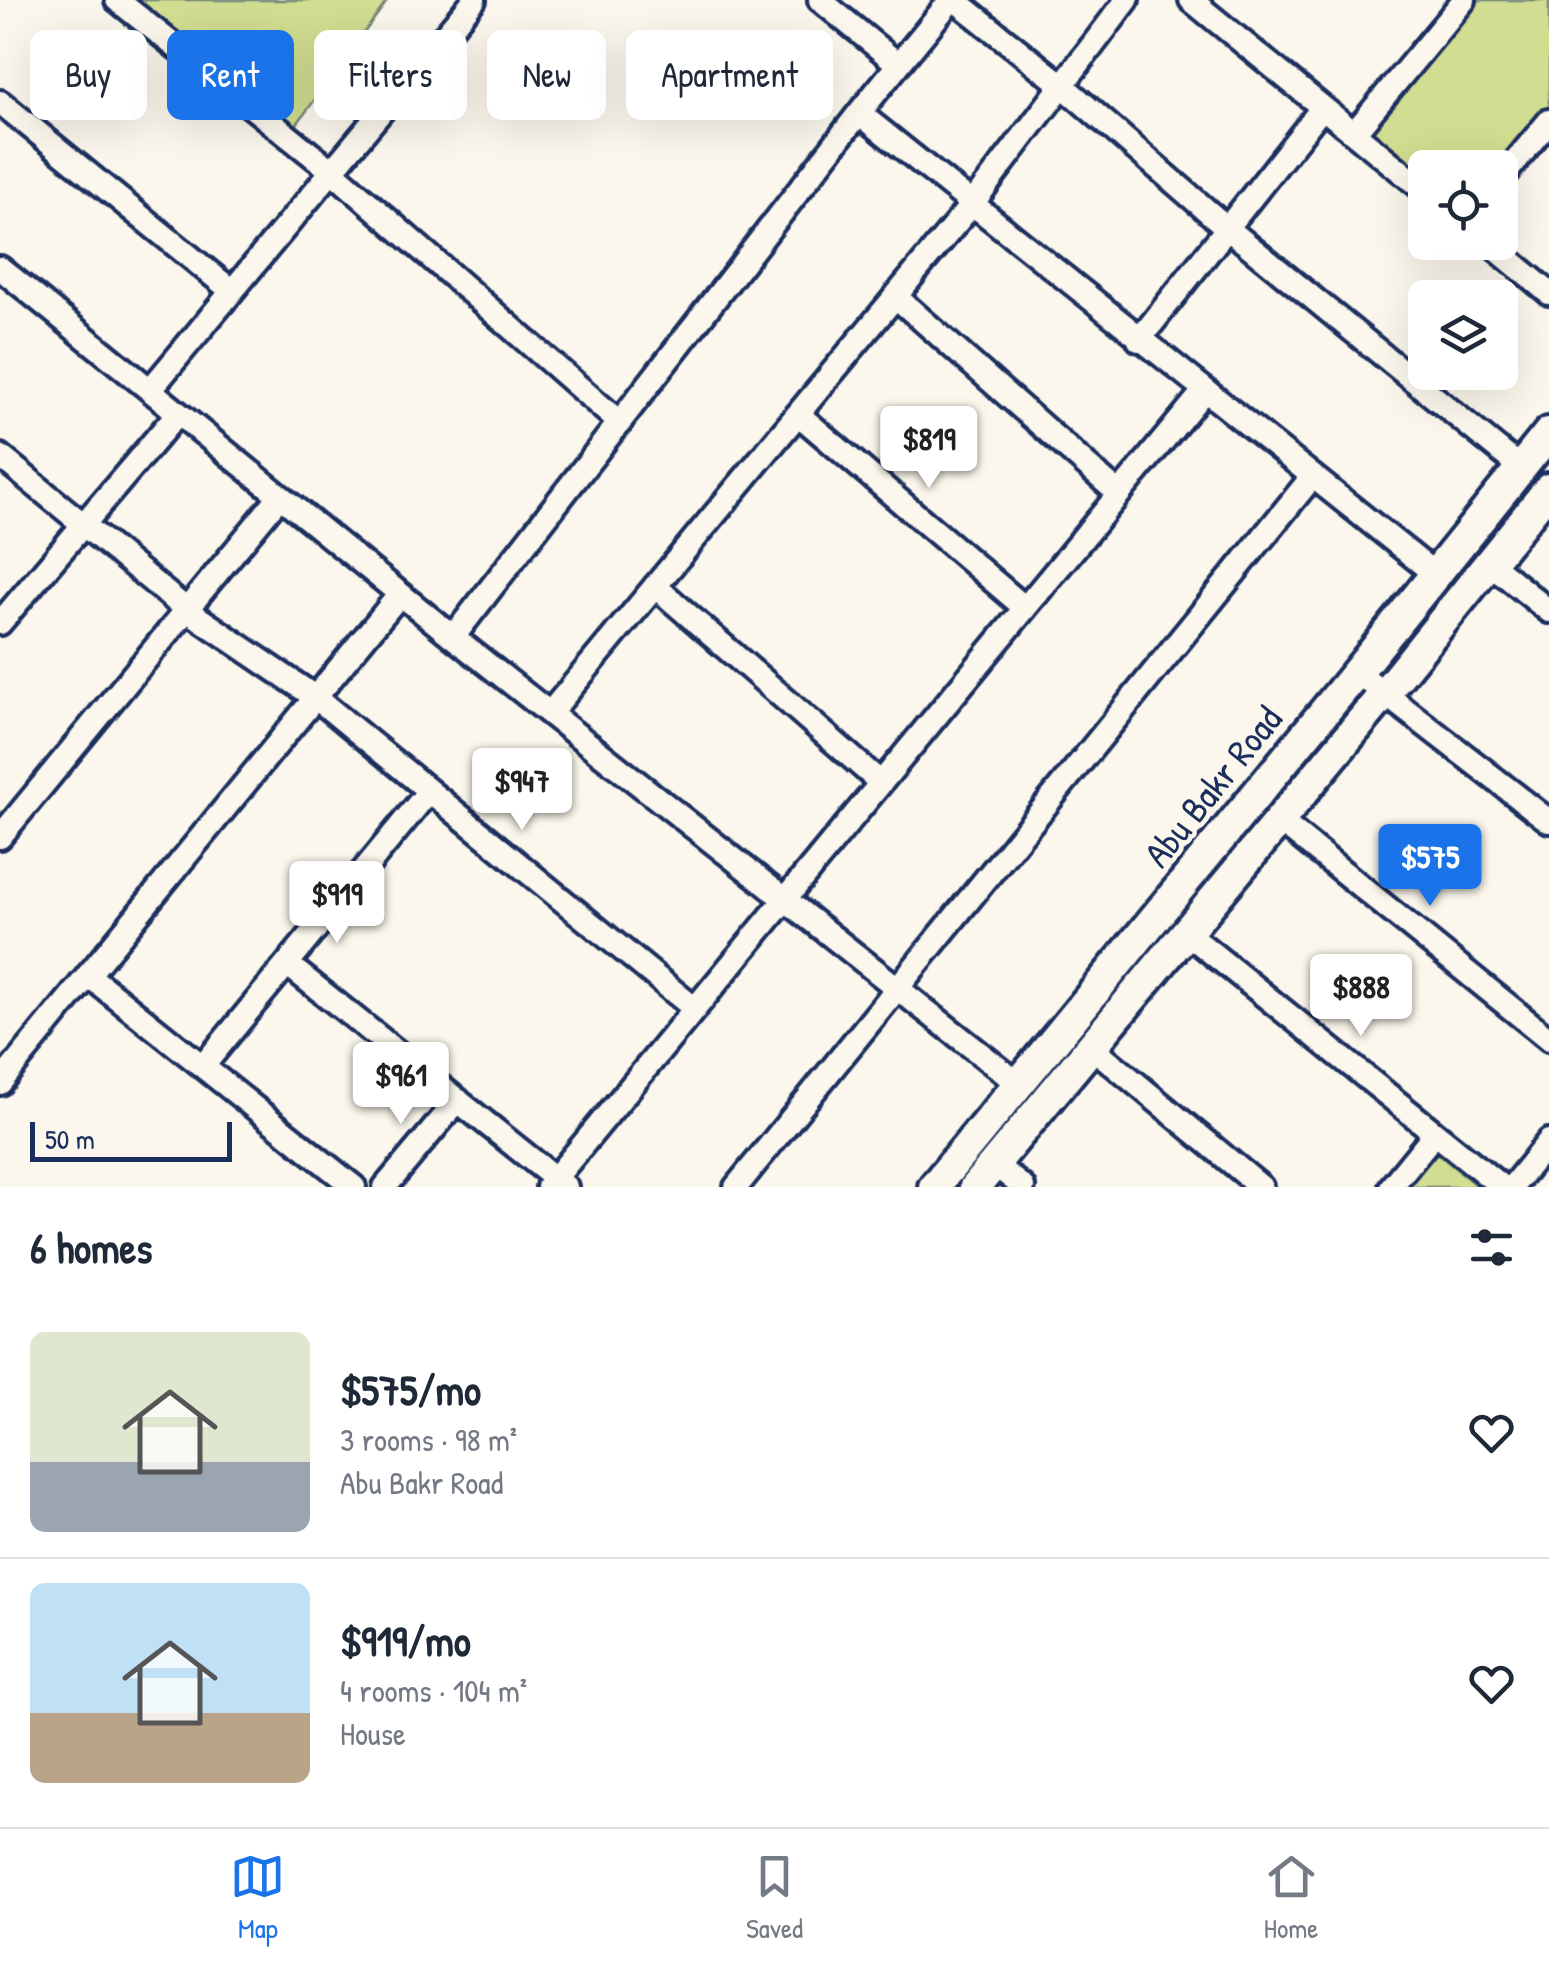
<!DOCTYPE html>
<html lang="en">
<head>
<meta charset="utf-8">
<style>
  body { margin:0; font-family:"Patrick Hand",sans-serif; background:#f6f6f7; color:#1f2937; height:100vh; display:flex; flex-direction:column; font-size:38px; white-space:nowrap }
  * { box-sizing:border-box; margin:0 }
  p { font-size:32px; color:#747a83 }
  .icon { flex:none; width:55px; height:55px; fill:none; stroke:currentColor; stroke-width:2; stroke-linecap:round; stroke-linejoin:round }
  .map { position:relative; height:1187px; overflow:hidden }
  .drawer { display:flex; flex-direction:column; background:#fff; flex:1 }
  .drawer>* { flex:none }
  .guide { position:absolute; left:30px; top:30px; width:1000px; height:90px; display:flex; gap:20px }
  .buttons { position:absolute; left:1408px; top:150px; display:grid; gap:20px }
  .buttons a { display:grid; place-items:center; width:110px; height:110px; border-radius:15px; background:#fff; box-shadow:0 10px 40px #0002; font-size:50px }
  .scale { position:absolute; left:30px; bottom:25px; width:202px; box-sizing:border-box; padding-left:10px; border:5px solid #1b2f5e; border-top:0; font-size:28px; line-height:35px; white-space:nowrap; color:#1b2f5e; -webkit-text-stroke:8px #fbf7ec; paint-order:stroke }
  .price { position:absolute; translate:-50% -85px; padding:0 22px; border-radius:10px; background:#fff; color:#222; font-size:32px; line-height:65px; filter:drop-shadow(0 2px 5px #0008) }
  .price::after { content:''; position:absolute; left:50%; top:60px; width:30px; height:22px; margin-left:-15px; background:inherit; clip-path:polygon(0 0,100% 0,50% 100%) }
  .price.on { background:#1a73e8; color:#fff }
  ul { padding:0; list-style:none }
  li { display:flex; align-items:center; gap:30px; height:250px; padding:0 30px }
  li+li { border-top:2px solid #e0e1e3 }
  li span { display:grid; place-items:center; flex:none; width:280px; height:200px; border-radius:15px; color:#555 }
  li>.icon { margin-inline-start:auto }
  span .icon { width:120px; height:120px; fill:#fffc; stroke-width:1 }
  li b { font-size:42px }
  h2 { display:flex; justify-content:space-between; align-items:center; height:120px; padding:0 30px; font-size:42px }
  .pill { padding:0 35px; border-radius:15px; background:#fff; box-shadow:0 10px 40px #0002; font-size:35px; line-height:90px }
  .pill.on { background:#1a73e8; color:#fff }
  .dock { display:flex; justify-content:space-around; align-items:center; height:140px; border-top:2px solid #e0e1e3; background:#fff; font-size:28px; color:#747a83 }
  .dock a { display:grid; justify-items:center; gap:5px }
  .dock .on { color:#1a73e8 }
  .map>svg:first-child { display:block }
</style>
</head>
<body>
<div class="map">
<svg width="1549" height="1187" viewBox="0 0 1549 1187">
  <rect width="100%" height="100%" fill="#fbf7ec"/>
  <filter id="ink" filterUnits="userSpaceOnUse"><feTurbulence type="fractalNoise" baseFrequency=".01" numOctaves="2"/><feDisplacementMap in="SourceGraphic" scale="20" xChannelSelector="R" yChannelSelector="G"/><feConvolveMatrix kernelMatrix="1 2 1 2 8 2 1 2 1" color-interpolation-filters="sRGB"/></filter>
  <g filter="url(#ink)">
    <path fill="#d1dd90" stroke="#768677" stroke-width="2.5" d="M124 0H388L294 128Z
      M1464 0H1549V121L1500 168H1425V191L1354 133Z
      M1437 1153 1478 1187H1409Z"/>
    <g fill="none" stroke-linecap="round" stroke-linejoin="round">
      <defs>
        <path id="street" d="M117 0 332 171 620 423
          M474 0 150 390 453 637 1020 1085
          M820 0 898 64
          M955 0 1062 85 1227 228 1521 468
          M1191 0 1425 191
          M0 102 232 291
          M859 113 1435 574
          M1354 133 1464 0
          M1500 180 1549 121
          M1488 242 1549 293
          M0 268 150 390
          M895 296 1119 494
          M1139 340 1322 108
          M798 414 1025 608
          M0 456 187 610 315 697 695 1009
          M1491 564 1549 611
          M655 586 881 783
          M0 623 178 413
          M453 637 859 113 951 0
          M1357 672 1549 821
          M550 713 972 204 1127 0
          M1279 820 1549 1039
          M0 837 280 496
          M1187 933 1502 1187
          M287 964 566 1187
          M88 975 354 1187
          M1092 1047 1261 1187
          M203 1066 429 791
          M0 1083 400 594
          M994 1164 1023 1187
          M385 1187 458 1100
          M548 1187 1204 391
          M736 1187 1312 477
          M1391 1187 1435 1133
          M1512 1187 1549 1141"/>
        <path id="secondary" d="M934 1187 1357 672 1549 433
          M975 1187 1385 693 1549 489"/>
      </defs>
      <use href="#street" stroke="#1b2f5e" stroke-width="30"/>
      <use href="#secondary" stroke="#1b2f5e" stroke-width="38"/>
      <use href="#street" stroke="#fbf7ec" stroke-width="22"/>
      <use href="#secondary" stroke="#fbf7ec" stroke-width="30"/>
    </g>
  </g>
  <g text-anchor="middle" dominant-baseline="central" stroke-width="9" stroke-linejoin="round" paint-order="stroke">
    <g font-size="38" fill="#1b2f5e" stroke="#fbf7ec">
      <text transform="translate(1212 786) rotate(-51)">Abu Bakr Road</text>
    </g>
  </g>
</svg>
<div class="buttons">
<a><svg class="icon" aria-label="locate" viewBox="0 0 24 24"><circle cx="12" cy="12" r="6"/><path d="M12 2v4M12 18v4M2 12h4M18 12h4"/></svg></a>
<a><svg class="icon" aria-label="layers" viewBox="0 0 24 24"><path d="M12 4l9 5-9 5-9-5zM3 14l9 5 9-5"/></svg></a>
</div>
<div class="scale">50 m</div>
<b class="price" style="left:929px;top:491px">$819</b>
<b class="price" style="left:522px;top:833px">$947</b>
<b class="price on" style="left:1430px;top:909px">$575</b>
<b class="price" style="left:337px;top:946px">$919</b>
<b class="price" style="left:1361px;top:1039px">$888</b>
<b class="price" style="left:401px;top:1127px">$961</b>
<div class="guide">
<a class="pill">Buy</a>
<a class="pill on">Rent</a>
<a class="pill">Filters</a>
<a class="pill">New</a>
<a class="pill">Apartment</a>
</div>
</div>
<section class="drawer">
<h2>6 homes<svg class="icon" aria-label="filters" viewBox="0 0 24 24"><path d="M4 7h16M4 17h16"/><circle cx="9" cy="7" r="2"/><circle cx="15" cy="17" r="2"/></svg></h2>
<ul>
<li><span style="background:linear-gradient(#dfe7d0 65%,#9aa5b1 0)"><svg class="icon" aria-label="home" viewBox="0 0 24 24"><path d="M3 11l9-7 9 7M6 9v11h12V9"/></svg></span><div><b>$575/mo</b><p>3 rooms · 98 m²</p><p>Abu Bakr Road</p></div><svg class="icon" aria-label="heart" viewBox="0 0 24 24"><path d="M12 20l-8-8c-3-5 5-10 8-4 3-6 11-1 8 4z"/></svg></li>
<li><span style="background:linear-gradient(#bfe0f5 65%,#b9a48a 0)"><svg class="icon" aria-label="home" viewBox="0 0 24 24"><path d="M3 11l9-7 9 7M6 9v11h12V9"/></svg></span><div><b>$919/mo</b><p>4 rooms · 104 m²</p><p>House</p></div><svg class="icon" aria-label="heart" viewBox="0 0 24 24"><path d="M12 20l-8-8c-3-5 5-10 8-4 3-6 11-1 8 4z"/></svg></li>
</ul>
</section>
<nav class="dock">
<a class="on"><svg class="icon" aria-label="map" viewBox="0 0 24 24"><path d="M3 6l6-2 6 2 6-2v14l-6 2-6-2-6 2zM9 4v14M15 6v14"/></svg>Map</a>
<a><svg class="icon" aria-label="saved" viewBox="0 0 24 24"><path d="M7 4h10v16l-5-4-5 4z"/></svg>Saved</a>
<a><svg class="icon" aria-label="home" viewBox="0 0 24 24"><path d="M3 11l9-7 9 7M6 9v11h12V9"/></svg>Home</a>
</nav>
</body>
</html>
